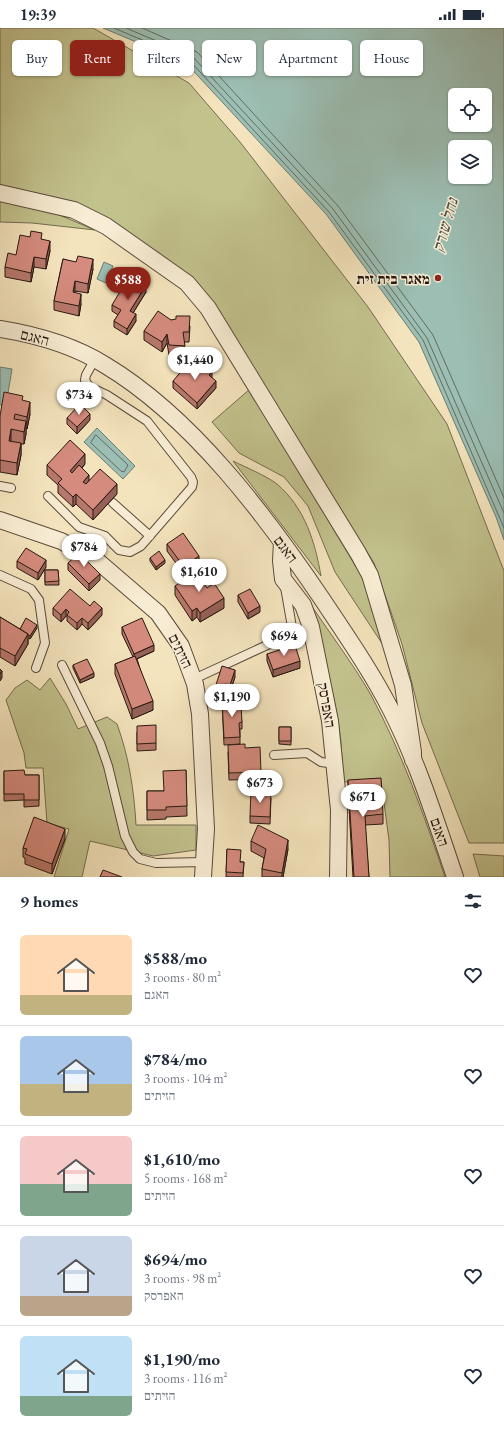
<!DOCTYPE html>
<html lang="en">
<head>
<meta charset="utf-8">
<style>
  body { margin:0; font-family:"EB Garamond","Frank Ruhl Libre",serif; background:#f6f6f7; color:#1f2937; height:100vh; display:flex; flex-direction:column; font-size:15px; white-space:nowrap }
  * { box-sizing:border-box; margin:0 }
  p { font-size:13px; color:#747a83 }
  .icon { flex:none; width:22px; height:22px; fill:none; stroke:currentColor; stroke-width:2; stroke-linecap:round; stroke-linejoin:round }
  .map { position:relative; height:849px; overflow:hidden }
  .sheet { display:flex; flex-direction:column; background:#fff; flex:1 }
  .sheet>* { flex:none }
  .hud { position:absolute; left:12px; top:12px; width:480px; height:36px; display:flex; gap:8px }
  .buttons { position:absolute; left:448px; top:60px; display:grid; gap:8px }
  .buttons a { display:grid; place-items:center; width:44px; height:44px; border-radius:6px; background:#fff; box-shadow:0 1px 3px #0004; font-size:20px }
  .price { position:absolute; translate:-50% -34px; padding:0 9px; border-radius:14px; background:#fff; color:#222; font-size:13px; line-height:26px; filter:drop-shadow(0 1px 2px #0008) }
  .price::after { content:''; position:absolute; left:50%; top:24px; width:12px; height:9px; margin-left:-6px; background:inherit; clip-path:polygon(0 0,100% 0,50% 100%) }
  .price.current { background:#8f2418; color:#fff }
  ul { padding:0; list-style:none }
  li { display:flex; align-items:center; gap:12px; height:100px; padding:0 20px }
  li+li { border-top:1px solid #e0e1e3 }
  li span { display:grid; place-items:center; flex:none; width:112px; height:80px; border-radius:6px; color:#555 }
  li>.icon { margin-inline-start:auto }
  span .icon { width:48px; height:48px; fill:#fffc; stroke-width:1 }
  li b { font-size:17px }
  h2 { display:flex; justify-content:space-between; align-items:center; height:48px; padding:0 20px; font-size:17px }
  .pill { padding:0 14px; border-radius:6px; background:#fff; box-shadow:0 1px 3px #0004; font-size:14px; line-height:36px }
  .pill.current { background:#8f2418; color:#fff }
  .status { display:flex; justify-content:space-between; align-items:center; height:28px; padding:0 20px; background:#fff; direction:ltr }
  .status svg { height:11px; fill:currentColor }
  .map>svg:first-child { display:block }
</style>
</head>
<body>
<div class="status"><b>19:39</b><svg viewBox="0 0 49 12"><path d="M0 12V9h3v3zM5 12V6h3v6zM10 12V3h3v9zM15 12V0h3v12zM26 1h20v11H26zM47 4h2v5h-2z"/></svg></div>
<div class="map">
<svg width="504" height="849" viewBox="0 0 504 849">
  <rect width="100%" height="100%" fill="#f4e4bd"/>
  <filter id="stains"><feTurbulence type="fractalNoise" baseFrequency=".005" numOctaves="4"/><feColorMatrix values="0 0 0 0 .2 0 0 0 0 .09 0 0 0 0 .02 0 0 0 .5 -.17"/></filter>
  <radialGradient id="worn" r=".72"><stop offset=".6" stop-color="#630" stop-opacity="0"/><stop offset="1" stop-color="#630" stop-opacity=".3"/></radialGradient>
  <path fill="#c2c28d" stroke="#746d4e" d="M0 0H93L189 55 240 114 368 279 447 396 504 543V815H469L422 695 402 616 374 535 238 320 197 258 124 203 0 160Z
    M0 172 45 181 95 202 32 195 0 194Z
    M250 361 362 549 387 623 335 544 308 478 284 449 239 425 212 394Z
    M233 433C247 440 265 447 277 456 305 480 315 514 321 548Z
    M307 571C328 603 352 634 371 667 402 725 424 787 445 849H390L389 812 381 753 343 754C342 735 342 717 339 699 332 655 320 613 307 571Z
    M50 650 66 676 78 701 107 689 117 696C129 729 134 762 136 797H196V822L153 828 90 813 82 849H54L69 801 47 795 43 740H26L24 725 6 672 15 660 27 652 40 662Z
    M473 826 504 828V849H480Z"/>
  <path fill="#9cbeb3" stroke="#6d7c72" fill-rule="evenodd" d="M103 0H504V512L496 489 419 314 326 186 186 35ZM455 67H485V97H455ZM455 119H485V149H455Z
    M104 234 113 238 106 255 97 251Z
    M0 339 12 341 6 377H0Z
    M97 400 135 438 123 451 84 414Z"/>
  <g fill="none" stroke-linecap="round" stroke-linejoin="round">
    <path stroke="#626b62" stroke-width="1" d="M114 0 189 32 329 184 423 312 504 500
      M126 0 192 28 333 181 427 310 504 485
      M142 0 197 24 338 178 433 307 504 470
      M96 407 128 437 124 444 121 443 91 415Z"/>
    <defs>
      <path id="service" d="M0 458 11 460
        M48 468 79 499 105 508 119 522 130 524 141 518 192 459 193 454 191 449 147 393 107 367 92 360 88 357 85 352 86 347 95 331
        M113 475 150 508
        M0 547 31 561 39 572 45 615 36 640
        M62 637 100 715 108 738 125 808 133 824 140 831 156 835 204 834
        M194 651 293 605 285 559
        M274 727 307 725 321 734 335 736"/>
      <path id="minor" d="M0 165 74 182 106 198 187 255 208 280 358 525 370 547 403 657 413 724V732
        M0 301C37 307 73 317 105 337 192 389 266 488 322 571 346 607 371 643 391 682 418 735 436 793 455 849
        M0 492 61 513 94 530 158 585 181 618 195 656 200 686 206 801 203 849
        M282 514 281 533 283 551 303 577 311 599 330 693 339 782 338 849"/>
    </defs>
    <use href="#service" stroke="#5a4b3b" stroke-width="10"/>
    <use href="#minor" stroke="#5a4b3b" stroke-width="18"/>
    <use href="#service" stroke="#f8edd4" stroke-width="8"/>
    <use href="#minor" stroke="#f8edd4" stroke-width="16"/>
  </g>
  <path fill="#b7786c" stroke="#271810" d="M42 211 50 223 46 241 34 239 31 254 5 249V239L16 227Z
    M63 231 93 241 88 265 75 263V264L81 276 79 288 54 282V273Z
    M146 264 133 285 136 293 127 307 114 299V293L118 287 112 283V277Z
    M171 292 190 298 189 314H184L185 327H169L167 315 162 324 144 312V303Z
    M204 345 212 350 216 360 197 381 173 360V353Z
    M23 373 30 386 27 401H26V406L24 416H21V427L17 447 0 444V388Z
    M67 390 90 392 77 406 67 396Z
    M85 436 82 440 89 452 117 466 93 492 76 476 73 479 58 465V457L47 447V437Z
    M167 516 199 535 184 546 167 523Z
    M150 530 165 535 156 542 150 533Z
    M17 533 46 539 38 552 17 540Z
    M68 535 100 552 89 563 68 542Z
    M45 542H58L59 557H45Z
    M175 558 207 560 224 580 200 594 197 589 192 593 175 567Z
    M238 567 260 584 248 591 238 574Z
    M90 578 102 587 88 602 82 596 77 602 67 593V588H66L61 594 53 587V580Z
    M0 589 20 601 37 600 30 611 28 610V616L15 638 0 629Z
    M122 599 154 623 137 631 153 682 132 691 115 646V636L133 629 122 606Z
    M267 626 300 640 273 649 267 633Z
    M73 637 94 649 80 655 73 640Z
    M235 649 230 664 225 662 223 669 215 666V660Z
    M222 672 238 677 242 694V701H240V716L224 717Z
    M279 699H291V717L279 716Z
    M137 704 156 715V722L137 723Z
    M245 720 261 744V751L229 752 228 724Z
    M186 742 187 788 166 789V791L147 792V763H163Z
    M4 743 25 747H39V778L24 779V772L4 773Z
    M348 752 383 786V796L365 797 369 849H353L348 762Z
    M271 770 270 796 250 795V788Z
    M65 811 52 846 25 836V830L23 829V820Z
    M251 813 288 821 283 849H262V841L264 830 251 823Z
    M227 821 241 834H244L243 849H226Z"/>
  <path fill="#956158" stroke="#271810" d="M50 213V223L46 241V231Z
    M34 229V239L31 254V245Z
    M93 231V241L88 265V256Z
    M75 253V263L73 274V264Z
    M146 257V264L130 290V283Z
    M81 266V276L79 288V278Z
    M136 286V293L127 307V301Z
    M167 306V315L162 324V314Z
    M212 344V350L209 347Z
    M216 353V360L197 381V375Z
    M30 374V386L27 401V389Z
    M90 386V392L77 406V399Z
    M26 393V406L24 416V404Z
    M11 401V414L9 413Z
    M21 415V427L17 447V435Z
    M85 426V436L70 452V443Z
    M89 447V456L83 463V454Z
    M117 456V466L93 492V482Z
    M76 466V476L73 479V469Z
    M199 528V535L184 546V539Z
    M46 532V539L38 552V545Z
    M165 532V535L156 542V539Z
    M100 546V552L89 563V556Z
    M224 570V580L200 594V585Z
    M260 578V584L248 591V585Z
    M102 580V587L88 602V595Z
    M197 580V589L192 593V583Z
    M66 581V588L61 594V587Z
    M82 590V596L77 602V595Z
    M37 597V600L30 611V608Z
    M28 606V616L15 638V628Z
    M154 617V623L134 632V626Z
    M300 633V640L273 649V642Z
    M235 642V649L230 664V657Z
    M2 643V650L0 653V646Z
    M94 645V649L80 655V652Z
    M225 656V662L223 669V662Z
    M153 673V682L132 691V681Z
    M65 801V811L52 846V836Z
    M288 812V821L283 849H282V845Z"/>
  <path fill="#d58b7e" stroke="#271810" d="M31 203 42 205 41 211 50 213 46 231 34 229 31 245 5 239 8 225 16 227 20 207 30 209Z
    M78 228 93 231 88 256 75 253 73 264 81 266 79 278 54 273 63 231 76 234Z
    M130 247 146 257 130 283 136 286 127 301 114 293 121 282 112 277Z
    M158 283 171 292 176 291V288H190L189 304H183L185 318 169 317 167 306 162 314 144 303Z
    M190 333 204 345 207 340 212 344 209 347 216 353 197 375 173 353Z
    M4 364 23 368 22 372 30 374 27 389 15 386 14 391 26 393 24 404 11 401 9 413 21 415 17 435 0 432V388Z
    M80 376 90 386 77 399 67 390Z
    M70 412 85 426 70 443 72 445 79 437 89 447 83 454 86 456 100 441 117 456 93 482 76 466 73 469 58 455 62 451 47 437Z
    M183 505 199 528 184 539 167 516Z
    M26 520 46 532 38 545 17 533Z
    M159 523 165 532 156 539 150 530Z
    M79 525 100 546 89 556 68 535Z
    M45 542H58L59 553 45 554Z
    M196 544 207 560 214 555 224 570 200 585 197 580 192 583 175 558Z
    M70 561 90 578 94 573 102 580 88 595 82 590 77 595 67 587 69 584 66 581 61 587 53 580Z
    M250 561 260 578 248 585 238 567Z
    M0 589 28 606 15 628 0 620Z
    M26 590 37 597 30 608 28 607V606L20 601Z
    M142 590 154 617 134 626 122 599Z
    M295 617 300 633 273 642 267 626Z
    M135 628 153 673 132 681 115 636Z
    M87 631 94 645 80 652 73 637Z
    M222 638 235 642 230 657 225 656 223 662 215 660Z
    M0 641 2 643 0 646Z
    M238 671V677H241L242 694 239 695 240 709 224 710 222 672Z
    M156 697V715L137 716V698Z
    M279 699H291V713H279Z
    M245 716V720L260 719 261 744 229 745 228 717Z
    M24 742 25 747H39V772H24V766H4V743Z
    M186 742 187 778 166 779V782H147V763H164L163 743Z
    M381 750 383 786 365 788 369 849H354L348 752Z
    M251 762 271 763 270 789 250 788Z
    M34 789 65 801 52 836 25 826 27 821 23 820Z
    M258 797 288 812 282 845 262 841 266 821 251 813Z
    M227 821 241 822 240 834H244L243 845 226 844Z
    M103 842 122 849H100Z"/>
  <circle fill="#8f2418" stroke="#f8edd4" stroke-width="1.5" cx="438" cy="250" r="4"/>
  <g text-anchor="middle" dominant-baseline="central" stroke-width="3" stroke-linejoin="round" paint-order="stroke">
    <g font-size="15" font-weight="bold" fill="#271810" stroke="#f8edd4" text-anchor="end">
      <text x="430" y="250">מאגר בית זית</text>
    </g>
    <g font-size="15" fill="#271810" stroke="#f8edd4">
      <text transform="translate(35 309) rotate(14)">האגם</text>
      <text transform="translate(286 521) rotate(54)">האגם</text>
      <text transform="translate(181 623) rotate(64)">הזיתים</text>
      <text transform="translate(327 677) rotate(80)">האפרסק</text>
      <text transform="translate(440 804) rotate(71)">האגם</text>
    </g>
    <g font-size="16" font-style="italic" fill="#505249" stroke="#f8edd4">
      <text transform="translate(445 197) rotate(-74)">נחל שורק</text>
    </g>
  </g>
  <rect width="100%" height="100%" filter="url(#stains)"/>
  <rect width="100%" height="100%" fill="url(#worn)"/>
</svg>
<div class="buttons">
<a><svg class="icon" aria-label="locate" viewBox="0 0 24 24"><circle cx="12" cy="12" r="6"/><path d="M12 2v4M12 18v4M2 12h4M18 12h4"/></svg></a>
<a><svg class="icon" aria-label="layers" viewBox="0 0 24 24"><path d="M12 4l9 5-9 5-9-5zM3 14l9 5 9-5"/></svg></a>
</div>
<b class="price current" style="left:128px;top:273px">$588</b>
<b class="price" style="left:195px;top:353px">$1,440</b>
<b class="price" style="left:79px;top:388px">$734</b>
<b class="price" style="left:84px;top:540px">$784</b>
<b class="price" style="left:199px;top:565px">$1,610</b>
<b class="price" style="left:284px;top:629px">$694</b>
<b class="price" style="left:232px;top:690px">$1,190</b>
<b class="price" style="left:260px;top:776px">$673</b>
<b class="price" style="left:363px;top:790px">$671</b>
<div class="hud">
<a class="pill">Buy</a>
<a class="pill current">Rent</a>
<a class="pill">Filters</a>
<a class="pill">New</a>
<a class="pill">Apartment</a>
<a class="pill">House</a>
</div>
</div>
<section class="sheet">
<h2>9 homes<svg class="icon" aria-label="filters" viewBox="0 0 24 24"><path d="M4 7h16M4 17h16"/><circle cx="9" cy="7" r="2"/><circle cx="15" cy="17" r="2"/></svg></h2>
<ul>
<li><span style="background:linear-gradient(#ffd9b3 75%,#c2b280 0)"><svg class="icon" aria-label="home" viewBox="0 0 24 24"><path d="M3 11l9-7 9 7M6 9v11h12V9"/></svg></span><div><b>$588/mo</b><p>3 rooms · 80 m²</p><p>האגם</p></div><svg class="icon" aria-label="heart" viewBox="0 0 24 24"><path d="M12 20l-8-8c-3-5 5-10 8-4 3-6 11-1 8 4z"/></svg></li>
<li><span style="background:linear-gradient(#a9c7e8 60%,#c2b280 0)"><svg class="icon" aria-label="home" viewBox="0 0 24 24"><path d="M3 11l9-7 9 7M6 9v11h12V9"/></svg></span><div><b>$784/mo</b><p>3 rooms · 104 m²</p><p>הזיתים</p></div><svg class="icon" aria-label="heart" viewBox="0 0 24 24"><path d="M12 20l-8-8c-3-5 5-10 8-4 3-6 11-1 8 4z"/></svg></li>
<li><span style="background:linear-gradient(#f6c9c9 60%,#7fa58c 0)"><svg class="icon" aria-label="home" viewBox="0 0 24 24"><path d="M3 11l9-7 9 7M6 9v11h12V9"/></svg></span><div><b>$1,610/mo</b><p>5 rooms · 168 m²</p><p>הזיתים</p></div><svg class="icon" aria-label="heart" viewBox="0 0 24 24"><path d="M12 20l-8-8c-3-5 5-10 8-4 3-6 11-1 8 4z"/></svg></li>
<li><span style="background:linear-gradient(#c9d6e8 75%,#b9a48a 0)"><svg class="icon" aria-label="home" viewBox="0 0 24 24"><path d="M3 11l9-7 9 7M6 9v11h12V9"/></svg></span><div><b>$694/mo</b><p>3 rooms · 98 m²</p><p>האפרסק</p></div><svg class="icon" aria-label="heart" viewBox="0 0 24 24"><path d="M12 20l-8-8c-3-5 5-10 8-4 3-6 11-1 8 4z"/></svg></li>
<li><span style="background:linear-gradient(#bfe0f5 75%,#7fa58c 0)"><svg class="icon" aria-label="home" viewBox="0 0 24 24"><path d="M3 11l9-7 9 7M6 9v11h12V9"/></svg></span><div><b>$1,190/mo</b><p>3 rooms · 116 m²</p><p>הזיתים</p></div><svg class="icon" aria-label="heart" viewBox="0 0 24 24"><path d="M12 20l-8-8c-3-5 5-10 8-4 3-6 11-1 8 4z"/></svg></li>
</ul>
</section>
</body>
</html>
